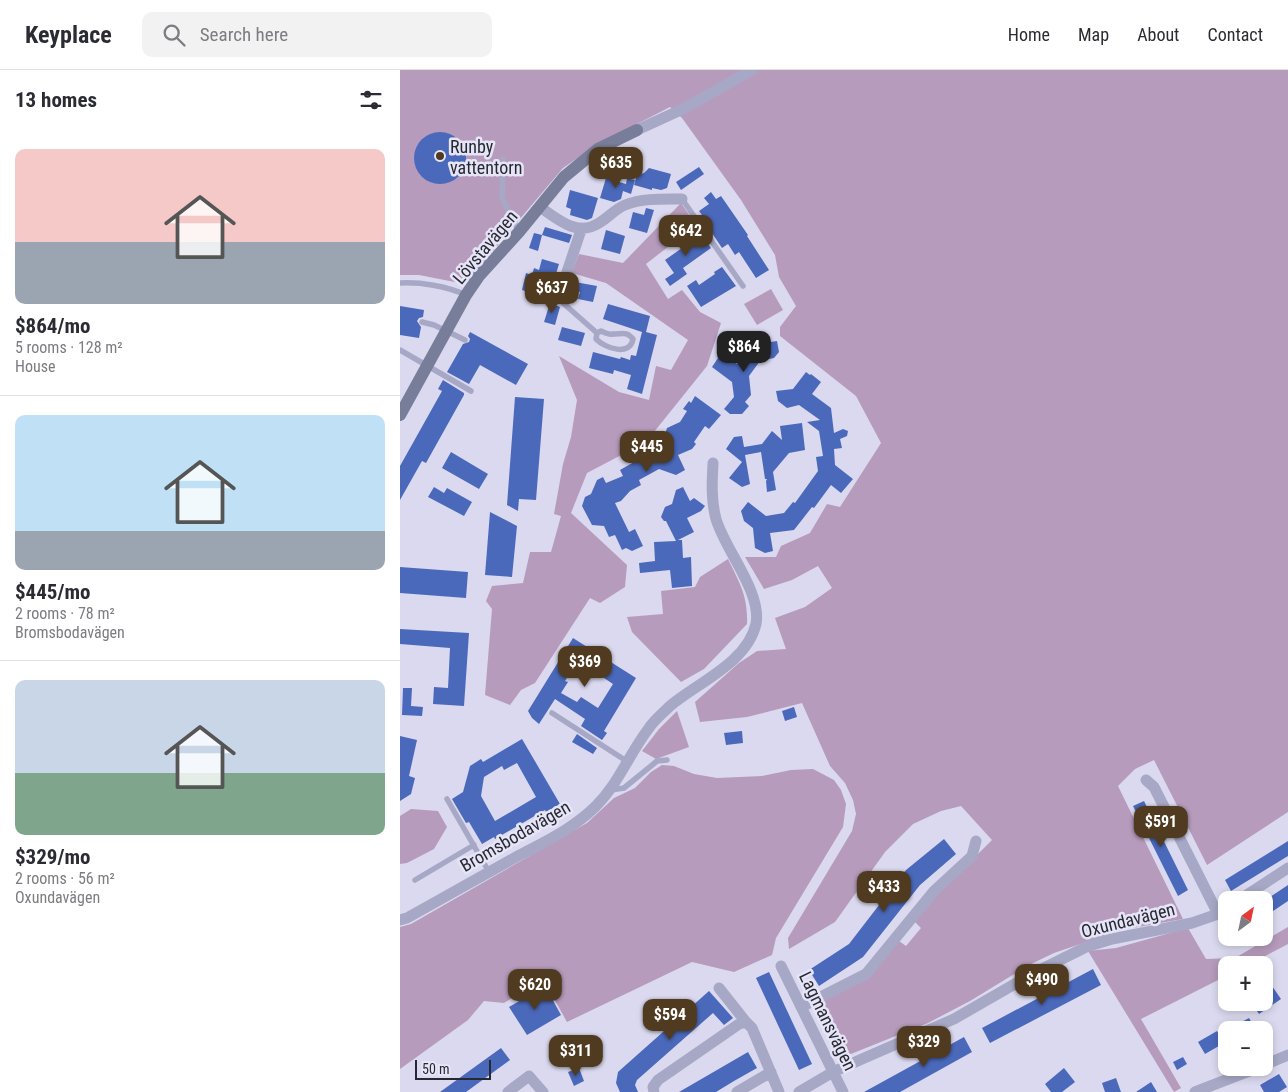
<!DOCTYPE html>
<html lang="en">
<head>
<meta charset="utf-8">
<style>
  body { margin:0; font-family:"Roboto Condensed",sans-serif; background:#f2f2f3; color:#2b2b33; height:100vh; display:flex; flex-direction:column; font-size:19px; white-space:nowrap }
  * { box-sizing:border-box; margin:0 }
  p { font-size:16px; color:#7c7c81 }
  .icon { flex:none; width:28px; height:28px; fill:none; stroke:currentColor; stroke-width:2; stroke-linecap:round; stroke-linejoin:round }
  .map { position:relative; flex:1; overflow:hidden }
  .panel { display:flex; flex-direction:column; background:#fff; width:400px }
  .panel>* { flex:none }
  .needle { width:32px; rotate:33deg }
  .buttons { position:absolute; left:818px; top:821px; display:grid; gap:10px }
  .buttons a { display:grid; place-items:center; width:55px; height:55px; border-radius:10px; background:#fff; box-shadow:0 2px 8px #0003; font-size:25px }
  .scale { position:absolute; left:15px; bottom:12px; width:76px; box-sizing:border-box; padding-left:5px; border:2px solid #272932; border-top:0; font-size:14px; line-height:18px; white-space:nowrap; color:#272932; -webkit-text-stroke:4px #e6e5f7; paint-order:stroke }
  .price { position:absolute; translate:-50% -42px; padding:0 11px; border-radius:10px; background:#503b20; color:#fff; font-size:16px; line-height:32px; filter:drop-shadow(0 1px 2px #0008) }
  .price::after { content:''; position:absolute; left:50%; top:30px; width:15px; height:11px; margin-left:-8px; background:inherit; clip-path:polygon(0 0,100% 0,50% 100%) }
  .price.current { background:#222; color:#fff }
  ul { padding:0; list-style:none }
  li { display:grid; align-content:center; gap:10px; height:265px; padding:0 15px }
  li+li { border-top:1px solid #e1e1e2 }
  li span { display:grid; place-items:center; height:155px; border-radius:10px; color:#555 }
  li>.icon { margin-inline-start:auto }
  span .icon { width:90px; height:90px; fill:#fffc; stroke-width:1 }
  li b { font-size:21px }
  h2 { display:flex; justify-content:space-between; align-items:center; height:60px; padding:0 15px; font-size:21px }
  header { display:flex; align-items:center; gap:30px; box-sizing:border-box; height:70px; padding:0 25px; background:#fff; border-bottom:1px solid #e1e1e2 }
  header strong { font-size:24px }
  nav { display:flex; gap:28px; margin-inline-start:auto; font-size:18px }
  .search { width:350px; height:45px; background:#f2f2f3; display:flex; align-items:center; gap:12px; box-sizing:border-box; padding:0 18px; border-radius:10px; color:#7c7c81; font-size:19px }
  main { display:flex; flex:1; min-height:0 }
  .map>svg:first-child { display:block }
</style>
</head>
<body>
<header>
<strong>Keyplace</strong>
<div class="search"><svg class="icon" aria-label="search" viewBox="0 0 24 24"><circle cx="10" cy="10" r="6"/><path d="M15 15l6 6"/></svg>Search here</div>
<nav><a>Home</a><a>Map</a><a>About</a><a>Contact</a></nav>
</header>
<main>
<section class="panel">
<h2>13 homes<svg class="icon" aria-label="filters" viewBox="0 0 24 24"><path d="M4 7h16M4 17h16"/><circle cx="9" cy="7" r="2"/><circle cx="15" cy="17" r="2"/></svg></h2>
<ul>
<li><span style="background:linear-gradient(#f6c9c9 60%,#9aa5b1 0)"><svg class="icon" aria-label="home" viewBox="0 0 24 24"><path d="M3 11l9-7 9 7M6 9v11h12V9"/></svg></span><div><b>$864/mo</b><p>5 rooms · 128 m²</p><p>House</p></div></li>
<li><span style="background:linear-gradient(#bfe0f5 75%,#9aa5b1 0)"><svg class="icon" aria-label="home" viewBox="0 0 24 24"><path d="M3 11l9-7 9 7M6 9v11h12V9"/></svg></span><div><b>$445/mo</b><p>2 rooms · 78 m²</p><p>Bromsbodavägen</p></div></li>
<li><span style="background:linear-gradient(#c9d6e8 60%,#7fa58c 0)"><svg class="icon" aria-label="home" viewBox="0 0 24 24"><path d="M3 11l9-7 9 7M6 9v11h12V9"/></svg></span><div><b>$329/mo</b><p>2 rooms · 56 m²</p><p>Oxundavägen</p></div></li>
</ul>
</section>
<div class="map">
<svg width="888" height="1022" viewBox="0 0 888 1022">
  <rect width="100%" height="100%" fill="#dad9ef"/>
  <path fill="#b69bbc" d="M0 0H888V742L807 795 754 690 735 699 718 716 783 849 721 860 654 883 629 895 570 931 528 953 441 988 417 935 468 907 499 871 506 876 521 858 515 852 537 825 592 770 561 736 541 741 513 754 485 782 435 852 389 879 388 868 452 761 456 744 453 730 445 713 430 696 402 633 347 647 300 652 295 632 339 593 357 581 386 579 375 548 405 537 432 518 418 496 392 510 364 519 345 487H376L381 476 410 463 427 434 440 437 481 373 456 326 380 266V257L396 236 379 207 375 185 341 130 282 48 270 37 198 74 163 98 65 214 19 205H0Z
    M281 133 296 155 246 194 268 229 282 220 300 242 321 253 307 296 246 372 187 403 171 443 227 495 225 517 200 533 190 528 135 613 121 620 110 635 85 625 92 539 86 531 92 516 123 513 130 482H151L161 446 154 444 163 394 171 367 177 330 159 286 219 322 249 330 256 296 271 300 288 270 206 213 172 203 179 184 223 193Z
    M371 219 383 240 357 255 344 234Z
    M328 489C340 514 348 526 347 554L304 599 281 612 232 562 227 547 263 544 261 521 295 517 300 507Z
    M277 641 289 677 256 689 242 681 259 659Z
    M262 695 274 696 294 704 317 708 362 706 391 700 413 699 434 710 441 720 446 734 443 757 376 868 372 885 334 902 292 892 167 952 143 909 104 933 84 931 68 950 0 999V857L11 854 187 753 214 728 235 718 251 702Z
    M11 739 38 741 47 757 34 779 7 793 0 794V746Z
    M888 857V874L848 895H826V906L741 949 781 1018 774 1022 688 881 716 878 788 858 806 889 835 888Z"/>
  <path fill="#4b69bb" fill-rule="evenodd" d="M14 88a26 26 0 1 1 52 0a26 26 0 1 1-52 0Z
    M299 97 304 104 281 120 276 112Z
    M249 98 271 104 267 118 261 120 252 118V120L234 115 237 105 244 103Z
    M206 108 226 114 227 108 235 110 231 124 223 121 221 129 214 132 200 128Z
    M170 120 198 128 192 148 187 150 170 145 171 139 166 137Z
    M311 122 316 129 321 126 348 165 347 166 369 200 356 208 339 182 335 185 328 174 322 178 306 154 308 153 299 141 309 134 304 128Z
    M246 138 254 140 247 163 229 158 233 142 244 145Z
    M145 157 172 165 169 173 142 165Z
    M206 160 225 166 220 184 201 179Z
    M298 160 311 178 283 198 287 204 270 216 265 209 274 203 265 190 292 171 289 166Z
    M134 163 142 165 138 181 129 178Z
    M142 189 159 194 156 204 151 203 149 209 144 207 142 214 138 212 134 224 122 220 126 203 132 205 134 198 139 200Z
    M322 197 336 216 301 237 287 216 296 210 299 215 315 204 314 202Z
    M175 212 197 216 193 232 178 229 180 222 173 221Z
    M150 233 160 237 155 255 144 252Z
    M208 234 250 246 246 262 257 265 242 324 227 319 231 305 214 300 213 304 189 298 193 282 220 289 221 287 230 290 231 285 236 286 242 262 203 249Z
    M0 236 24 240 23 247 19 248 17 251 21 257 19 268 0 265Z
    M162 257 185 263 181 276 158 270Z
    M70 262 128 294 116 315 80 295 69 314 47 302 63 274 69 272 70 269 68 266Z
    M377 271 379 282 374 288 360 291 349 306 351 325 345 332 349 336 342 344H330L324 339 334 327 332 312 312 297 322 282 337 294 351 275Z
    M406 302 410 305 411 304 421 312 412 324 431 338 434 363 443 359 448 361 447 366 440 369 442 378 434 379 435 395 453 409 441 423 431 415 414 438 412 437 394 460 370 463 373 481 365 483 355 478 353 458 344 451 341 441 348 432 366 446 384 443 393 432 395 433 418 401 416 387 423 386 419 361 407 352 420 350 399 335 387 338 378 331 376 321 393 319Z
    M43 310 64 323V325L26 393 22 391 0 430V396L42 321 38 319Z
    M295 326 321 345 309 359 305 356 294 372 296 374 292 379 278 385 285 400 276 405 259 399 239 410 241 415 230 421 221 431 215 433 229 462 235 459 243 476 232 481 226 478 222 480 215 465 209 467 204 456 192 455 182 436 185 427 191 424 197 410 203 407 206 413 223 406 220 400 234 392 232 387 243 381 250 395 256 375 263 371 267 358 280 352 287 341 283 339 289 331 291 333Z
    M115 327 144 329 136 430 119 429 118 441 107 435Z
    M402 353 405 380 389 383 373 402 376 420 367 422 366 411 367 409H365L361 382 345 385 350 414 342 417 329 408 342 392 326 379 334 367 342 366 344 377 362 374 372 361 382 370 380 356Z
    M51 382 88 404 79 419 42 398Z
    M34 417 44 423 47 418 72 432 64 446 28 427Z
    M283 417 290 431 294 428 305 436 301 441 287 448 294 462 278 470H282L283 488 291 487 292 516 272 518 270 500 240 503 239 493 255 491 254 472 276 471 266 451H264L261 447 265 437 272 434 276 420Z
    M90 442 117 456 112 507 85 505Z
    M0 497 68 502 66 528 0 523Z
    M0 559 69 563 64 636 33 634 34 617 48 618 50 578 0 574Z
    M173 568 236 608 204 661 207 663 202 670 181 656 185 649 155 629 139 654 132 648 128 641ZM179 589 193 598 192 600 213 614 198 638 181 627 177 632 161 623 168 612 165 611Z
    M3 618H12L11 636 23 637 22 646 2 645Z
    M394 637 397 647 385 651 382 641Z
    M342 661 343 673 326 675 324 663Z
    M177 664 197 678 193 684 172 672Z
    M0 666 17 670 9 706 15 708 11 724 0 731Z
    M122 669 160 734 146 742 145 740 95 769 94 767 82 774 69 752 66 753 52 729 63 722 70 696 81 689 83 692ZM117 693 136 727 95 751 81 726 84 707 102 696 104 700Z
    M744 731 788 820 778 826 733 736Z
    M544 769 556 784 520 815 463 887 419 916 409 900 449 874 506 800Z
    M888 771V786L831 821 825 810Z
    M888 815V831L864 847V831Z
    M693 899 701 915 590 973 582 958Z
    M369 902 412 994 399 1000 356 908Z
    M145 916 161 945 127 965 109 937Z
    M872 916 881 929 859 944 851 932H864V922Z
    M309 921 333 948 324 955 313 943 237 1010 235 1015 238 1022H220L216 1013 218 1002Z
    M849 948 856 960H842L838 954Z
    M817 961 824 973 805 984 798 972Z
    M564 967 572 982 500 1022H464Z
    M101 978 110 990 66 1022H40Z
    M348 982 357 998 334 1011 316 1022H279Z
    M783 987 787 994 777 1000 773 992Z
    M179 998 184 1011 174 1016 168 1002Z
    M664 998 675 1012 662 1022H651L645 1014Z
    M879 1004 887 1017 879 1022H864L860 1015Z
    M716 1008 721 1022H705L702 1013Z
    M751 1012 757 1022H736Z"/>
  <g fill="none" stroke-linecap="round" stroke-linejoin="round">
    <path stroke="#a7a8c5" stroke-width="5.5" d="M103 89 102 128 119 162
      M282 129 343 216
      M0 213C21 212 46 216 66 225
      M159 226 163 233 197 263 201 261C205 263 209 265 213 264 222 264 227 261 233 269 230 287 205 278 196 269L197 263
      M22 252 34 255 65 270
      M0 280 71 321
      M152 643 228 692
      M211 720 224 718 257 691 267 690
      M47 729 89 802
      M15 810 74 775"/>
    <path stroke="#a7a8c5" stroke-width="11" d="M237 60 285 38 352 0
      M140 137C158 150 178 167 199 153 208 148 215 139 225 135 243 128 262 129 282 129
      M159 226 181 160
      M746 710 754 717 818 844
      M839 830 888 798
      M0 850 7 848C43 828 80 807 116 787 144 772 173 759 196 736 219 713 229 684 249 658 254 650 263 643 270 636 297 613 347 593 356 554 362 522 325 480 316 449 311 430 312 412 313 393
      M381 896 443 1022
      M319 918 346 952
      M401 937 466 904 534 821 572 786 576 771
      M864 995 888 985
      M108 1022 129 1006 143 1022
      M254 1022 253 1017 258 1010 339 954 346 952 352 958 379 1022
      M337 1022 371 1002
      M399 1022 433 1002 462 989 554 949 634 903 686 877 712 869 792 853 818 844 826 839
      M795 1022 857 998"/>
    <path stroke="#787d99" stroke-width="12" d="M0 345 66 225 79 206 119 162 164 107 198 79 237 60"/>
  </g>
  <circle fill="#503b20" stroke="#e6e5f7" stroke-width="2" cx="40" cy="86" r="5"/>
  <g text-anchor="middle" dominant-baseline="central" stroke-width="5" stroke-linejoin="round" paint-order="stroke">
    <g font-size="18" fill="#272932" stroke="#e6e5f7" text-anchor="start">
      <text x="50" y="76">Runby<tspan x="50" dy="21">vattentorn</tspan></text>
    </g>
    <g font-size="18" fill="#272932" stroke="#e6e5f7">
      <text transform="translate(85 177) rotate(-50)">Lövstavägen</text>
      <text transform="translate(115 766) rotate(-30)">Bromsbodavägen</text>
      <text transform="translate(728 850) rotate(-14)">Oxundavägen</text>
      <text transform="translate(428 951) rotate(64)">Lagmansvägen</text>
    </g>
  </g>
</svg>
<div class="buttons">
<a><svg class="needle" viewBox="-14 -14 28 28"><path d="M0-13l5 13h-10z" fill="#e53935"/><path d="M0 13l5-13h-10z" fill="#7c7c81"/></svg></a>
<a>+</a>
<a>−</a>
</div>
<div class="scale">50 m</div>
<b class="price" style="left:216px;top:119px">$635</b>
<b class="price" style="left:286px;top:187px">$642</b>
<b class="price" style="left:152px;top:244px">$637</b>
<b class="price current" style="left:344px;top:303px">$864</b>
<b class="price" style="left:247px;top:403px">$445</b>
<b class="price" style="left:185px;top:618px">$369</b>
<b class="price" style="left:761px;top:778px">$591</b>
<b class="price" style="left:484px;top:843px">$433</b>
<b class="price" style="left:642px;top:936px">$490</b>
<b class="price" style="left:135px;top:941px">$620</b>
<b class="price" style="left:270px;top:971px">$594</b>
<b class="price" style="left:524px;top:998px">$329</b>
<b class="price" style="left:176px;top:1007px">$311</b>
</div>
</main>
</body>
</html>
